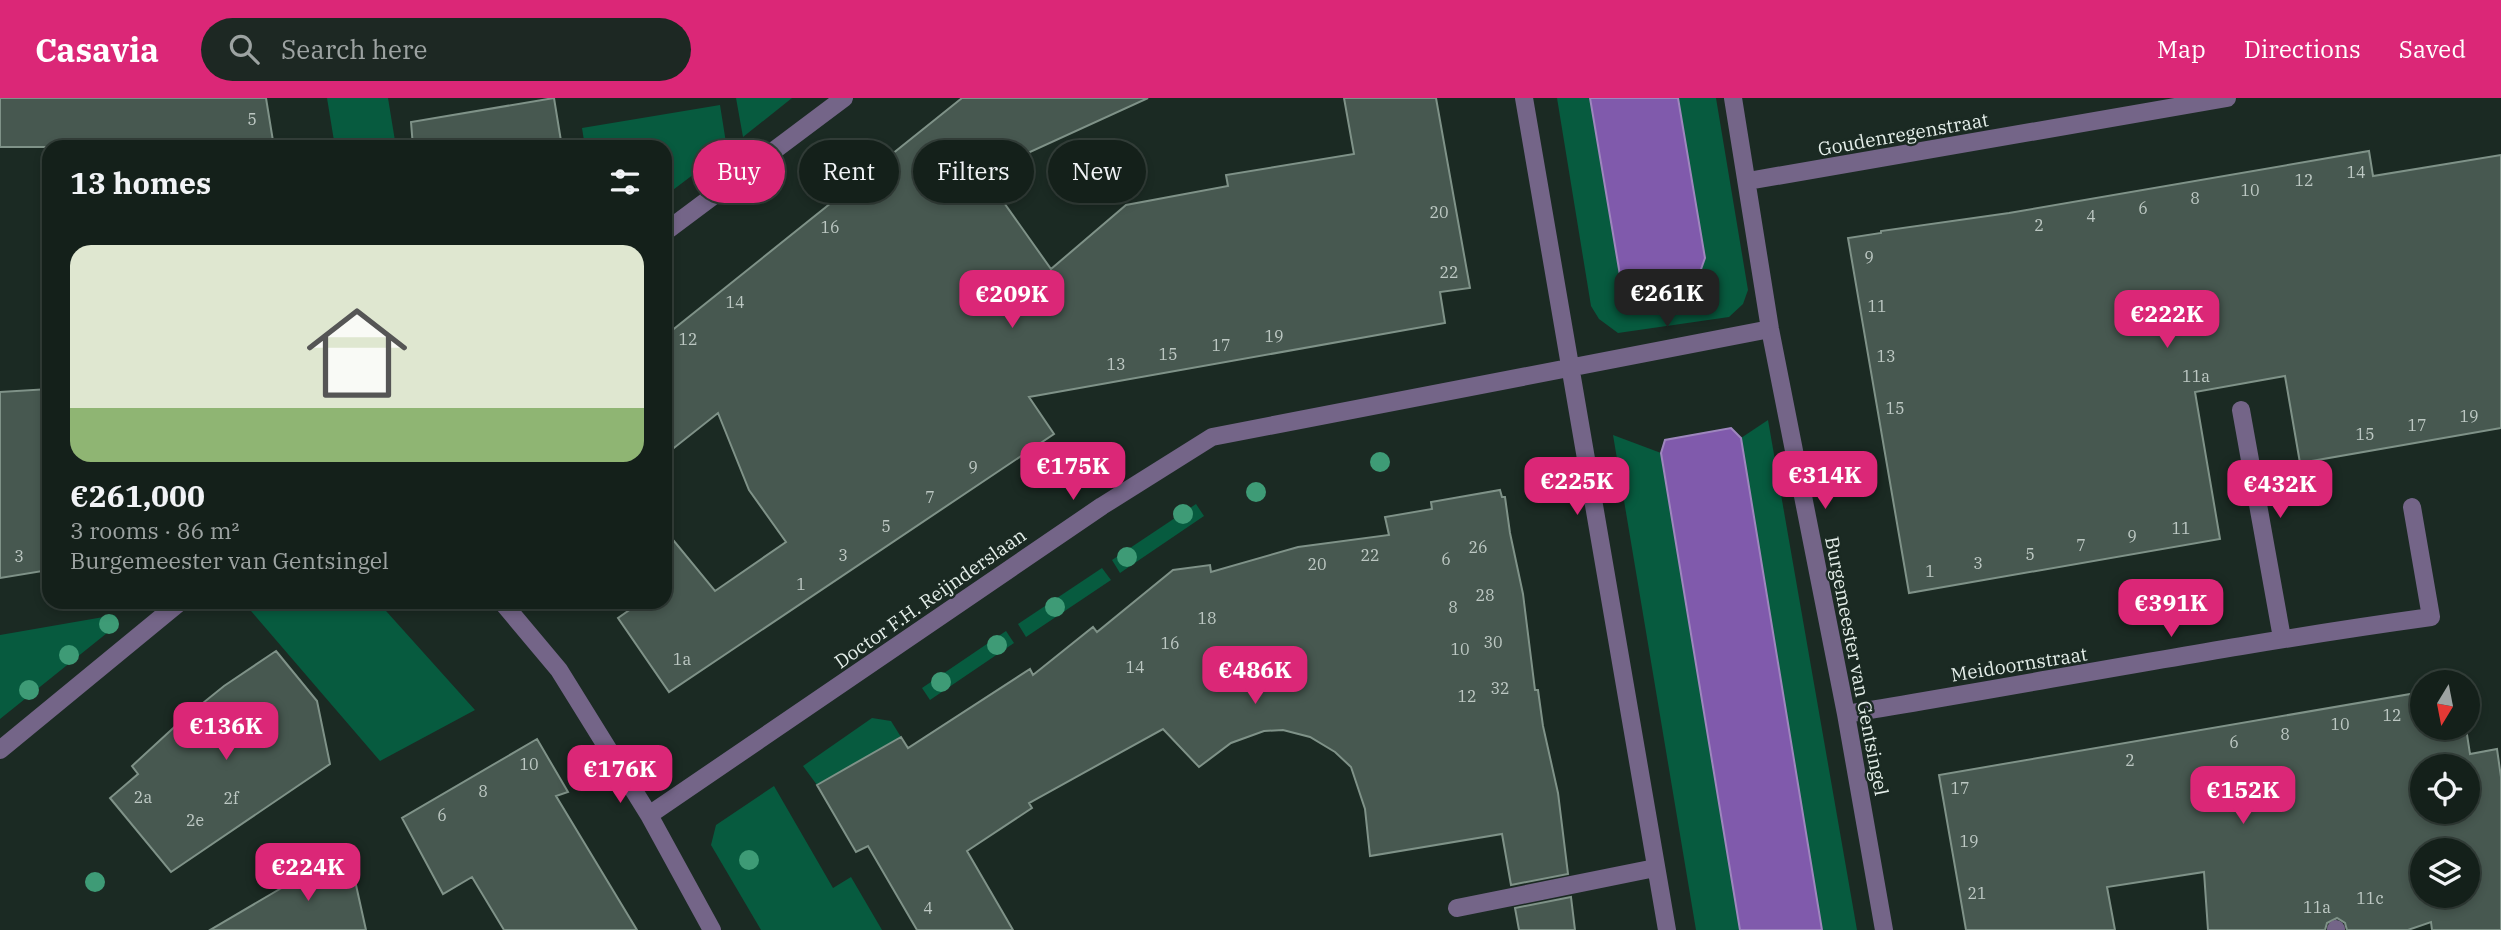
<!DOCTYPE html>
<html lang="en">
<head>
<meta charset="utf-8">
<style>
  body { margin:0; font-family:"IBM Plex Serif",serif; background:#1d2823; color:#f1f3f6; height:100vh; display:flex; flex-direction:column; font-size:26px; white-space:nowrap }
  * { box-sizing:border-box; margin:0 }
  p { font-size:23px; color:#9da3a2 }
  .icon { flex:none; width:38px; height:38px; fill:none; stroke:currentColor; stroke-width:2; stroke-linecap:round; stroke-linejoin:round }
  .map { position:relative; flex:1; overflow:hidden }
  .side { position:absolute; left:42px; top:42px; width:630px; height:469px; display:flex; flex-direction:column; background:#14201a; border-radius:21px; box-shadow:0 4px 10px #0003,0 0 0 2px #333e39 }
  .side>* { flex:none }
  .guide { position:absolute; left:693px; top:42px; width:665px; height:63px; display:flex; gap:14px }
  .needle { width:46px; rotate:190deg }
  .tools { position:absolute; left:2410px; top:572px; display:grid; gap:14px }
  .tools a { display:grid; place-items:center; width:70px; height:70px; border-radius:50%; background:#14201a; box-shadow:0 4px 10px #0003,0 0 0 2px #333e39; font-size:35px }
  .price { position:absolute; translate:-50% -60px; padding:0 16px; border-radius:14px; background:#db2777; color:#fff; font-size:23px; line-height:46px; filter:drop-shadow(0 2px 4px #0008) }
  .price::after { content:''; position:absolute; left:50%; top:42px; width:21px; height:16px; margin-left:-10px; background:inherit; clip-path:polygon(0 0,100% 0,50% 100%) }
  .price.current { background:#222; color:#fff }
  ul { padding:0; list-style:none }
  li { display:grid; align-content:center; gap:14px; height:371px; padding:0 28px }
  li span { display:grid; place-items:center; height:217px; border-radius:21px; color:#555 }
  li>.icon { margin-inline-start:auto }
  span .icon { width:126px; height:126px; fill:#fffc; stroke-width:1 }
  li b { font-size:30px }
  h2 { display:flex; justify-content:space-between; align-items:center; height:84px; padding:0 28px; font-size:30px }
  .chip { padding:0 24px; border-radius:32px; background:#14201a; box-shadow:0 4px 10px #0003,0 0 0 2px #333e39; font-size:24px; line-height:63px }
  .chip.current { background:#db2777; color:#fff }
  header { display:flex; align-items:center; gap:42px; box-sizing:border-box; height:98px; padding:0 35px; background:#db2777; color:#fff }
  header strong { font-size:33px }
  nav { display:flex; gap:38px; margin-inline-start:auto; font-size:24px }
  .search { width:490px; height:63px; background:#1d2823; display:flex; align-items:center; gap:18px; box-sizing:border-box; padding:0 24px; border-radius:38px; color:#9da3a2; font-size:26px }
  .map>svg:first-child { display:block }
</style>
</head>
<body>
<header>
<strong>Casavia</strong>
<div class="search"><svg class="icon" aria-label="search" viewBox="0 0 24 24"><circle cx="10" cy="10" r="6"/><path d="M15 15l6 6"/></svg>Search here</div>
<nav><a>Map</a><a>Directions</a><a>Saved</a></nav>
</header>
<div class="map">
<svg width="2501" height="832" viewBox="0 0 2501 832">
  <rect width="100%" height="100%" fill="#1b2a23"/>
  <path fill="#075b3f" d="M327 0H388L396 49H335Z
    M736 0H792L743 39Z
    M1557 0H1590L1622 189 1637 190 1699 177 1705 160 1678 0H1716L1748 192 1743 206 1729 219 1618 235 1599 221 1591 208Z
    M720 7 727 51 665 98V49H585L582 30Z
    M1768 322 1857 832H1822L1741 340Z
    M1613 337 1661 355 1740 832H1696Z
    M1196 406 1204 418 1120 475 1112 462Z
    M1102 470 1111 482 1026 539 1018 526Z
    M261 504H378L475 612 380 663 251 513Z
    M115 517 117 527 0 621V537Z
    M1006 533 1014 545 930 602 922 590Z
    M872 620 891 623 901 639 817 687 803 668Z
    M774 688 833 790 851 779 882 832H761L711 747 716 727Z"/>
  <path fill="#805aac" stroke="#9e86be" stroke-width="2" d="M1590 0H1678L1705 160 1699 177 1637 190 1622 189Z
    M1731 330 1741 340 1822 832H1740L1661 355 1665 342Z"/>
  <path fill="#475850" stroke="#7f9288" stroke-width="2" fill-rule="evenodd" d="M0 0H266L274 49H0Z
    M554 0 562 49H413L411 24Z
    M962 0H1148L997 69 1008 82 995 92 1051 171 1126 107 1228 88 1226 77 1354 56 1344 0H1436L1470 190 1440 194 1445 225 1029 299 1054 336 669 594 618 520 641 504H665V432L715 493 786 444 749 392 718 315 665 357V238Z
    M2369 53 2373 78 2501 57V330L2300 365 2285 278 2195 294 2220 441 1909 495 1848 140 1881 135V133L2009 115Z
    M49 291V472L0 480V294Z
    M1500 392 1502 399H1505L1510 435 1523 496 1535 592H1538L1543 628 1558 695 1568 776 1511 787 1502 736 1370 758 1365 711 1351 669 1335 654 1310 639 1283 632 1264 633 1231 645 1199 669 1163 631 1029 705 1032 710 967 753 1013 832H917L868 748 856 754 817 687 901 639 908 650 1030 571 1033 577 1093 529 1097 534 1173 472 1210 467 1211 474 1298 449 1389 437 1385 419 1432 411 1431 404Z
    M276 553 317 603 330 666 171 774 110 700 138 676 132 668 182 622 224 588Z
    M2422 594V630H2466L2470 656 2497 651 2501 679V832H2432L2431 824 2408 832H2347L2345 825 2337 820 2327 825 2325 832H2208L2204 774 2107 789 2115 832H1966L1939 677ZM2422 668H2468V714H2422ZM2422 752H2468V798H2422Z
    M537 641 568 694 556 698 637 832H504L472 779 443 796 402 720Z
    M348 751 366 832H210Z
    M1571 799 1575 832H1519L1515 810Z"/>
  <g fill="none" stroke-linecap="round" stroke-linejoin="round">
    <path stroke="#746588" stroke-width="18" d="M1524 0 1667 832
      M1733 0 1770 231 1846 616 1884 832
      M1748 83 2227 0
      M665 134 844 0
      M2241 312 2282 540
      M502 504 559 572 649 717 712 832
      M1846 616C2041 584 2235 546 2431 519L2412 409
      M0 652 180 504
      M649 717 1102 408 1212 339 1770 231
      M1457 810 1655 770
      M2336 831V832"/>
  </g>
  <g fill="#3e9b76">
    <circle cx="1380" cy="364" r="10"/>
    <circle cx="1256" cy="394" r="10"/>
    <circle cx="1183" cy="416" r="10"/>
    <circle cx="1127" cy="459" r="10"/>
    <circle cx="1055" cy="509" r="10"/>
    <circle cx="109" cy="526" r="10"/>
    <circle cx="997" cy="547" r="10"/>
    <circle cx="69" cy="557" r="10"/>
    <circle cx="941" cy="584" r="10"/>
    <circle cx="29" cy="592" r="10"/>
    <circle cx="749" cy="762" r="10"/>
    <circle cx="95" cy="784" r="10"/>
  </g>
  <g text-anchor="middle" dominant-baseline="central" stroke-width="5" stroke-linejoin="round" paint-order="stroke">
    <g font-size="16" fill="#bdc8c3">
      <text x="252" y="21">5</text>
      <text x="2356" y="74">14</text>
      <text x="2304" y="82">12</text>
      <text x="2250" y="92">10</text>
      <text x="2195" y="100">8</text>
      <text x="2143" y="110">6</text>
      <text x="1439" y="114">20</text>
      <text x="2091" y="118">4</text>
      <text x="2039" y="127">2</text>
      <text x="830" y="129">16</text>
      <text x="1869" y="159">9</text>
      <text x="1449" y="174">22</text>
      <text x="735" y="204">14</text>
      <text x="1877" y="208">11</text>
      <text x="1274" y="238">19</text>
      <text x="688" y="241">12</text>
      <text x="1221" y="247">17</text>
      <text x="1168" y="256">15</text>
      <text x="1886" y="258">13</text>
      <text x="1116" y="266">13</text>
      <text x="2196" y="278">11a</text>
      <text x="1895" y="310">15</text>
      <text x="2469" y="318">19</text>
      <text x="2417" y="327">17</text>
      <text x="2365" y="336">15</text>
      <text x="973" y="369">9</text>
      <text x="930" y="399">7</text>
      <text x="886" y="428">5</text>
      <text x="2181" y="430">11</text>
      <text x="2132" y="438">9</text>
      <text x="2081" y="447">7</text>
      <text x="1478" y="449">26</text>
      <text x="2030" y="456">5</text>
      <text x="843" y="457">3</text>
      <text x="1370" y="457">22</text>
      <text x="19" y="458">3</text>
      <text x="1446" y="461">6</text>
      <text x="1978" y="465">3</text>
      <text x="1317" y="466">20</text>
      <text x="1930" y="473">1</text>
      <text x="801" y="486">1</text>
      <text x="1485" y="497">28</text>
      <text x="1453" y="509">8</text>
      <text x="1207" y="520">18</text>
      <text x="1493" y="544">30</text>
      <text x="1170" y="545">16</text>
      <text x="1460" y="551">10</text>
      <text x="682" y="561">1a</text>
      <text x="1135" y="569">14</text>
      <text x="1500" y="590">32</text>
      <text x="1467" y="598">12</text>
      <text x="2392" y="617">12</text>
      <text x="2340" y="626">10</text>
      <text x="2285" y="636">8</text>
      <text x="2234" y="644">6</text>
      <text x="2130" y="662">2</text>
      <text x="529" y="666">10</text>
      <text x="1960" y="690">17</text>
      <text x="483" y="693">8</text>
      <text x="143" y="699">2a</text>
      <text x="231" y="700">2f</text>
      <text x="442" y="717">6</text>
      <text x="195" y="722">2e</text>
      <text x="1969" y="743">19</text>
      <text x="1977" y="795">21</text>
      <text x="2370" y="800">11c</text>
      <text x="2317" y="809">11a</text>
      <text x="928" y="810">4</text>
    </g>
    <g font-size="19" fill="#e4eee9" stroke="#1b2a23">
      <text transform="translate(1903 36) rotate(-10)">Goudenregenstraat</text>
      <text transform="translate(930 500) rotate(-35)">Doctor F.H. Reijnderslaan</text>
      <text transform="translate(2019 566) rotate(-9)">Meidoornstraat</text>
      <text transform="translate(1857 568) rotate(79)">Burgemeester van Gentsingel</text>
    </g>
  </g>
</svg>
<div class="tools">
<a><svg class="needle" viewBox="-14 -14 28 28"><path d="M0-13l5 13h-10z" fill="#e53935"/><path d="M0 13l5-13h-10z" fill="#9da3a2"/></svg></a>
<a><svg class="icon" aria-label="locate" viewBox="0 0 24 24"><circle cx="12" cy="12" r="6"/><path d="M12 2v4M12 18v4M2 12h4M18 12h4"/></svg></a>
<a><svg class="icon" aria-label="layers" viewBox="0 0 24 24"><path d="M12 4l9 5-9 5-9-5zM3 14l9 5 9-5"/></svg></a>
</div>
<b class="price current" style="left:1667px;top:231px">€261K</b>
<b class="price" style="left:1012px;top:232px">€209K</b>
<b class="price" style="left:2167px;top:252px">€222K</b>
<b class="price" style="left:1073px;top:404px">€175K</b>
<b class="price" style="left:1825px;top:413px">€314K</b>
<b class="price" style="left:1577px;top:419px">€225K</b>
<b class="price" style="left:2280px;top:422px">€432K</b>
<b class="price" style="left:2171px;top:541px">€391K</b>
<b class="price" style="left:1255px;top:608px">€486K</b>
<b class="price" style="left:226px;top:664px">€136K</b>
<b class="price" style="left:620px;top:707px">€176K</b>
<b class="price" style="left:2243px;top:728px">€152K</b>
<b class="price" style="left:308px;top:805px">€224K</b>
<div class="guide">
<a class="chip current">Buy</a>
<a class="chip">Rent</a>
<a class="chip">Filters</a>
<a class="chip">New</a>
</div>
<section class="side">
<h2>13 homes<svg class="icon" aria-label="filters" viewBox="0 0 24 24"><path d="M4 7h16M4 17h16"/><circle cx="9" cy="7" r="2"/><circle cx="15" cy="17" r="2"/></svg></h2>
<ul>
<li><span style="background:linear-gradient(#dfe7d0 75%,#8fb573 0)"><svg class="icon" aria-label="home" viewBox="0 0 24 24"><path d="M3 11l9-7 9 7M6 9v11h12V9"/></svg></span><div><b>€261,000</b><p>3 rooms · 86 m²</p><p>Burgemeester van Gentsingel</p></div></li>
</ul>
</section>
</div>
</body>
</html>
